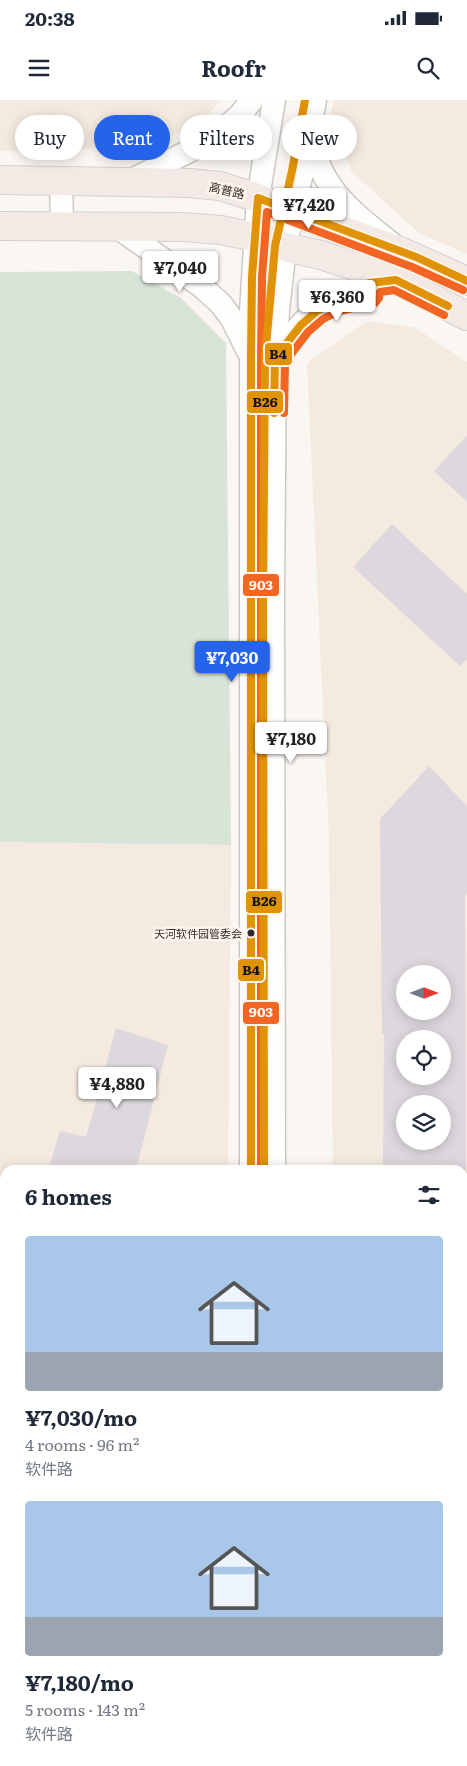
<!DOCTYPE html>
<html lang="en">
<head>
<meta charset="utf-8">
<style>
  body { margin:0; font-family:Literata,"Noto Sans SC",serif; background:#f6f6f7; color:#1f2937; height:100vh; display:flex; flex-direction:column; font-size:19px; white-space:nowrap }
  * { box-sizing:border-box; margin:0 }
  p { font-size:16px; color:#747a83 }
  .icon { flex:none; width:28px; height:28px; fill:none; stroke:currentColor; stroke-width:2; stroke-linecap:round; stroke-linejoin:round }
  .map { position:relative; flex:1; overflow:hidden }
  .panel { position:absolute; left:0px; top:1065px; width:468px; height:601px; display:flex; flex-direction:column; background:#fff; border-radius:15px 15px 0 0; box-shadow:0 2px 12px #0003 }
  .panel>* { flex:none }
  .top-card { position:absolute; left:15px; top:15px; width:438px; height:45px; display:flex; gap:10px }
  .needle { width:32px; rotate:90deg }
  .tools { position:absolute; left:396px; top:865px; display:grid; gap:10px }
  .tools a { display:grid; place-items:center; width:55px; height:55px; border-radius:50%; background:#fff; box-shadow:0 2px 12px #0003; font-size:25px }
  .price { position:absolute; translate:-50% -42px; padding:0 11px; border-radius:5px; background:#fff; color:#222; font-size:16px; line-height:32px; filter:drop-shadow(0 1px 2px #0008) }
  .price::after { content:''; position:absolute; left:50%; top:30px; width:15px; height:11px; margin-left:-8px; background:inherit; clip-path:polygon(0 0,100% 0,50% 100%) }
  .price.active { background:#2563eb; color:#fff }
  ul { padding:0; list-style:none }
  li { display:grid; align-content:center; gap:10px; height:265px; padding:0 25px }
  li span { display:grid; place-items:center; height:155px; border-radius:5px; color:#555 }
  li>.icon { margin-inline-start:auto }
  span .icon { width:90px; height:90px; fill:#fffc; stroke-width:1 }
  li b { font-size:21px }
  h2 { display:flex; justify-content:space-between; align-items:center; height:60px; padding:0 25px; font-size:21px }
  .tag { padding:0 18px; border-radius:22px; background:#fff; box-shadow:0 2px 12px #0003; font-size:18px; line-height:45px }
  .tag.active { background:#2563eb; color:#fff }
  .status { display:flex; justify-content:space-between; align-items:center; height:35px; padding:0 25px; background:#fff; direction:ltr }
  .status svg { height:14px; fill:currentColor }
  header { display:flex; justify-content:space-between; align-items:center; height:65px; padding:0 25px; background:#fff; font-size:22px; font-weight:700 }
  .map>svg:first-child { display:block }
</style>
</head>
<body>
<div class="status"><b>20:38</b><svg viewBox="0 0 49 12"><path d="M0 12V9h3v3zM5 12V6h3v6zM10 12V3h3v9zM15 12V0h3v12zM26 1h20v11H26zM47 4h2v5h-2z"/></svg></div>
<header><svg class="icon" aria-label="menu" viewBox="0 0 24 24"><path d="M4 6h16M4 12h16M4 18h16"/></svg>Roofr<svg class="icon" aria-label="search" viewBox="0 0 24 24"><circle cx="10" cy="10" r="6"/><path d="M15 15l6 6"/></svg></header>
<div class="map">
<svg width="467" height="1666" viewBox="0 0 467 1666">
  <rect width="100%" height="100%" fill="#faf6f2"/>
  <path fill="#f4eadf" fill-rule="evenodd" d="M0 0H221L200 24 146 47 0 51Z
    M334 0H467V154L419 133 351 71 331 11Z
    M367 221 414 227 467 262V1396H462V1070H333L329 739 307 263ZM405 874H442V911H405ZM405 939H442V976H405ZM405 1004H442V1041H405Z
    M0 742 231 745 228 1070H5V1616L0 1610Z
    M41 1661H223V1666H45Z"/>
  <path fill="#d9e4d9" d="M132 171 181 198 226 243 231 745 0 742V172Z
    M462 1421H467V1666H295V1661H462Z
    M0 1610 5 1616V1661H41L45 1666H0Z"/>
  <path fill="#ddd8dd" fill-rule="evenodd" d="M467 335V402L434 371Z
    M392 424 467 494V559L460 566 353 467Z
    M429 666 467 706V793L465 795 466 1070H383L384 934H382L380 719ZM405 874H442V911H405ZM405 935 442 937V976H405ZM405 1004H442V1041H405Z
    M116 928 168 945 136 1070H48L60 1031 86 1037Z"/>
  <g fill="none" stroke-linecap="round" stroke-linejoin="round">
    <defs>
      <path id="minor" d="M311 37C320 90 354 113 393 145
        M61 81 62 126
        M128 82 213 39 240 15 252 0
        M117 127 201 186 221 204 232 219 248 251
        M275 258C288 242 300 221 317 211 333 201 352 198 370 194L369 183 396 180
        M251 1070V212L258 98 274 0
        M274 1070 273 496 275 258 278 211 285 147 302 73 315 0
        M462 1402H467
        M274 1661V1666
        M252 1666V1661"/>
      <path id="major" d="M0 80 189 83 220 86 258 98 294 113 402 152 467 181
        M0 126 183 127 221 130 255 137 285 147 321 155 396 180 467 216"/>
    </defs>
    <use href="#minor" stroke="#ccc8c5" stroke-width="25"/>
    <use href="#major" stroke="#d4d1cf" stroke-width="30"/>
    <use href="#minor" stroke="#fefefd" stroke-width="22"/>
    <use href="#major" stroke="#f3eae6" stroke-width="28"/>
    <defs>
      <path id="bus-1" d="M274 313 275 258 301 225 317 211 336 202 370 194 369 183 396 180 448 206
        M251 1070V256L252 177 258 98 416 157 467 181"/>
      <path id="bus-2" d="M284 313 285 262 308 232 323 219 339 211 375 203 379 198 380 192 394 190 444 215
        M261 1070V256L262 177 267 112 412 167 463 190"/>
      <path id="bus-3" d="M264 1070 263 496 265 257 275 146 292 71 305 0"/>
    </defs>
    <use href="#bus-1" stroke="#fef6ee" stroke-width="11"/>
    <use href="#bus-2" stroke="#fef6ee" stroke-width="11"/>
    <use href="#bus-3" stroke="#fef6ee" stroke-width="11"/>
    <use href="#bus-1" stroke="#e09306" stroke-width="8"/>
    <use href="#bus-2" stroke="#f26522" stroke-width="8"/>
    <use href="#bus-3" stroke="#e09306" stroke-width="8"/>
  </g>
  <circle fill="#2f2b27" stroke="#fef6ee" stroke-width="2" cx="251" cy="833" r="4.5"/>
  <g text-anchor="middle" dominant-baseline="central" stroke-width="5" stroke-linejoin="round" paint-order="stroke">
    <g font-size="11" fill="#2f2b27" stroke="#fef6ee" text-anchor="end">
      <text x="242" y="833">天河软件园管委会</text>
    </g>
    <g font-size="12" fill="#2f2b27" stroke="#fef6ee">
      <text transform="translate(227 90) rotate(13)">高普路</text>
    </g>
  </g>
  <g stroke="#fef6ee" stroke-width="2">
    <rect x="264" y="242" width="29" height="24" rx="5" fill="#e09306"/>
    <rect x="246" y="290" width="38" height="24" rx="5" fill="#e09306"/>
    <rect x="242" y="473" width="38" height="24" rx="5" fill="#f26522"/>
    <rect x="245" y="790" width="38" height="24" rx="5" fill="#e09306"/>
    <rect x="237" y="858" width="28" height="24" rx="5" fill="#e09306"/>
    <rect x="242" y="901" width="38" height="24" rx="5" fill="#f26522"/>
  </g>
  <g font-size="14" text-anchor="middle" font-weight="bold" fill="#fff">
    <text x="261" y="490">903</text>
    <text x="261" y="917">903</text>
  </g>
  <g font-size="14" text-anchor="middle" font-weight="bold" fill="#111">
    <text x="278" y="259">B4</text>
    <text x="265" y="307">B26</text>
    <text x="264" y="806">B26</text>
    <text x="251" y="875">B4</text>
  </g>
</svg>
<div class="tools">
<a><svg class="needle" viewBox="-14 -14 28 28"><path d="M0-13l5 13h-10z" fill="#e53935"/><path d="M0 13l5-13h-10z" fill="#747a83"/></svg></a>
<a><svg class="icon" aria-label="locate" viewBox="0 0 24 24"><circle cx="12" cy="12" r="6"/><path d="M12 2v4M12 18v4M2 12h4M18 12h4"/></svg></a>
<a><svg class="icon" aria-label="layers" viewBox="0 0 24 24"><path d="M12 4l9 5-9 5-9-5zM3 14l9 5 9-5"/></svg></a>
</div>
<b class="price" style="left:309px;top:130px">¥7,420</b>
<b class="price" style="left:180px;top:193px">¥7,040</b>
<b class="price" style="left:337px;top:222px">¥6,360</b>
<b class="price active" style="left:232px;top:583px">¥7,030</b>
<b class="price" style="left:291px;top:664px">¥7,180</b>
<b class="price" style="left:117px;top:1009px">¥4,880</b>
<div class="top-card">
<a class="tag">Buy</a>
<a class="tag active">Rent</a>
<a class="tag">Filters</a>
<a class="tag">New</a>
</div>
<section class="panel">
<h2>6 homes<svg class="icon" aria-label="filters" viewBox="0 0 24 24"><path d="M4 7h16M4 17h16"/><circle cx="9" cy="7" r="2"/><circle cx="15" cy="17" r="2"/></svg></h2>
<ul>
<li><span style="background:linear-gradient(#a9c7e8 75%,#9aa5b1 0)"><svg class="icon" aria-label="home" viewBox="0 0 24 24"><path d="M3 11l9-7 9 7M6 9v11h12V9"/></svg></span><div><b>¥7,030/mo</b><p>4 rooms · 96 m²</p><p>软件路</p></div></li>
<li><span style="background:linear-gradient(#a9c7e8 75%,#9aa5b1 0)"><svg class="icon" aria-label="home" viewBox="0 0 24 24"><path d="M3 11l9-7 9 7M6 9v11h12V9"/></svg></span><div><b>¥7,180/mo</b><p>5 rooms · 143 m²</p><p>软件路</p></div></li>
</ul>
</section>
</div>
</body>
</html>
